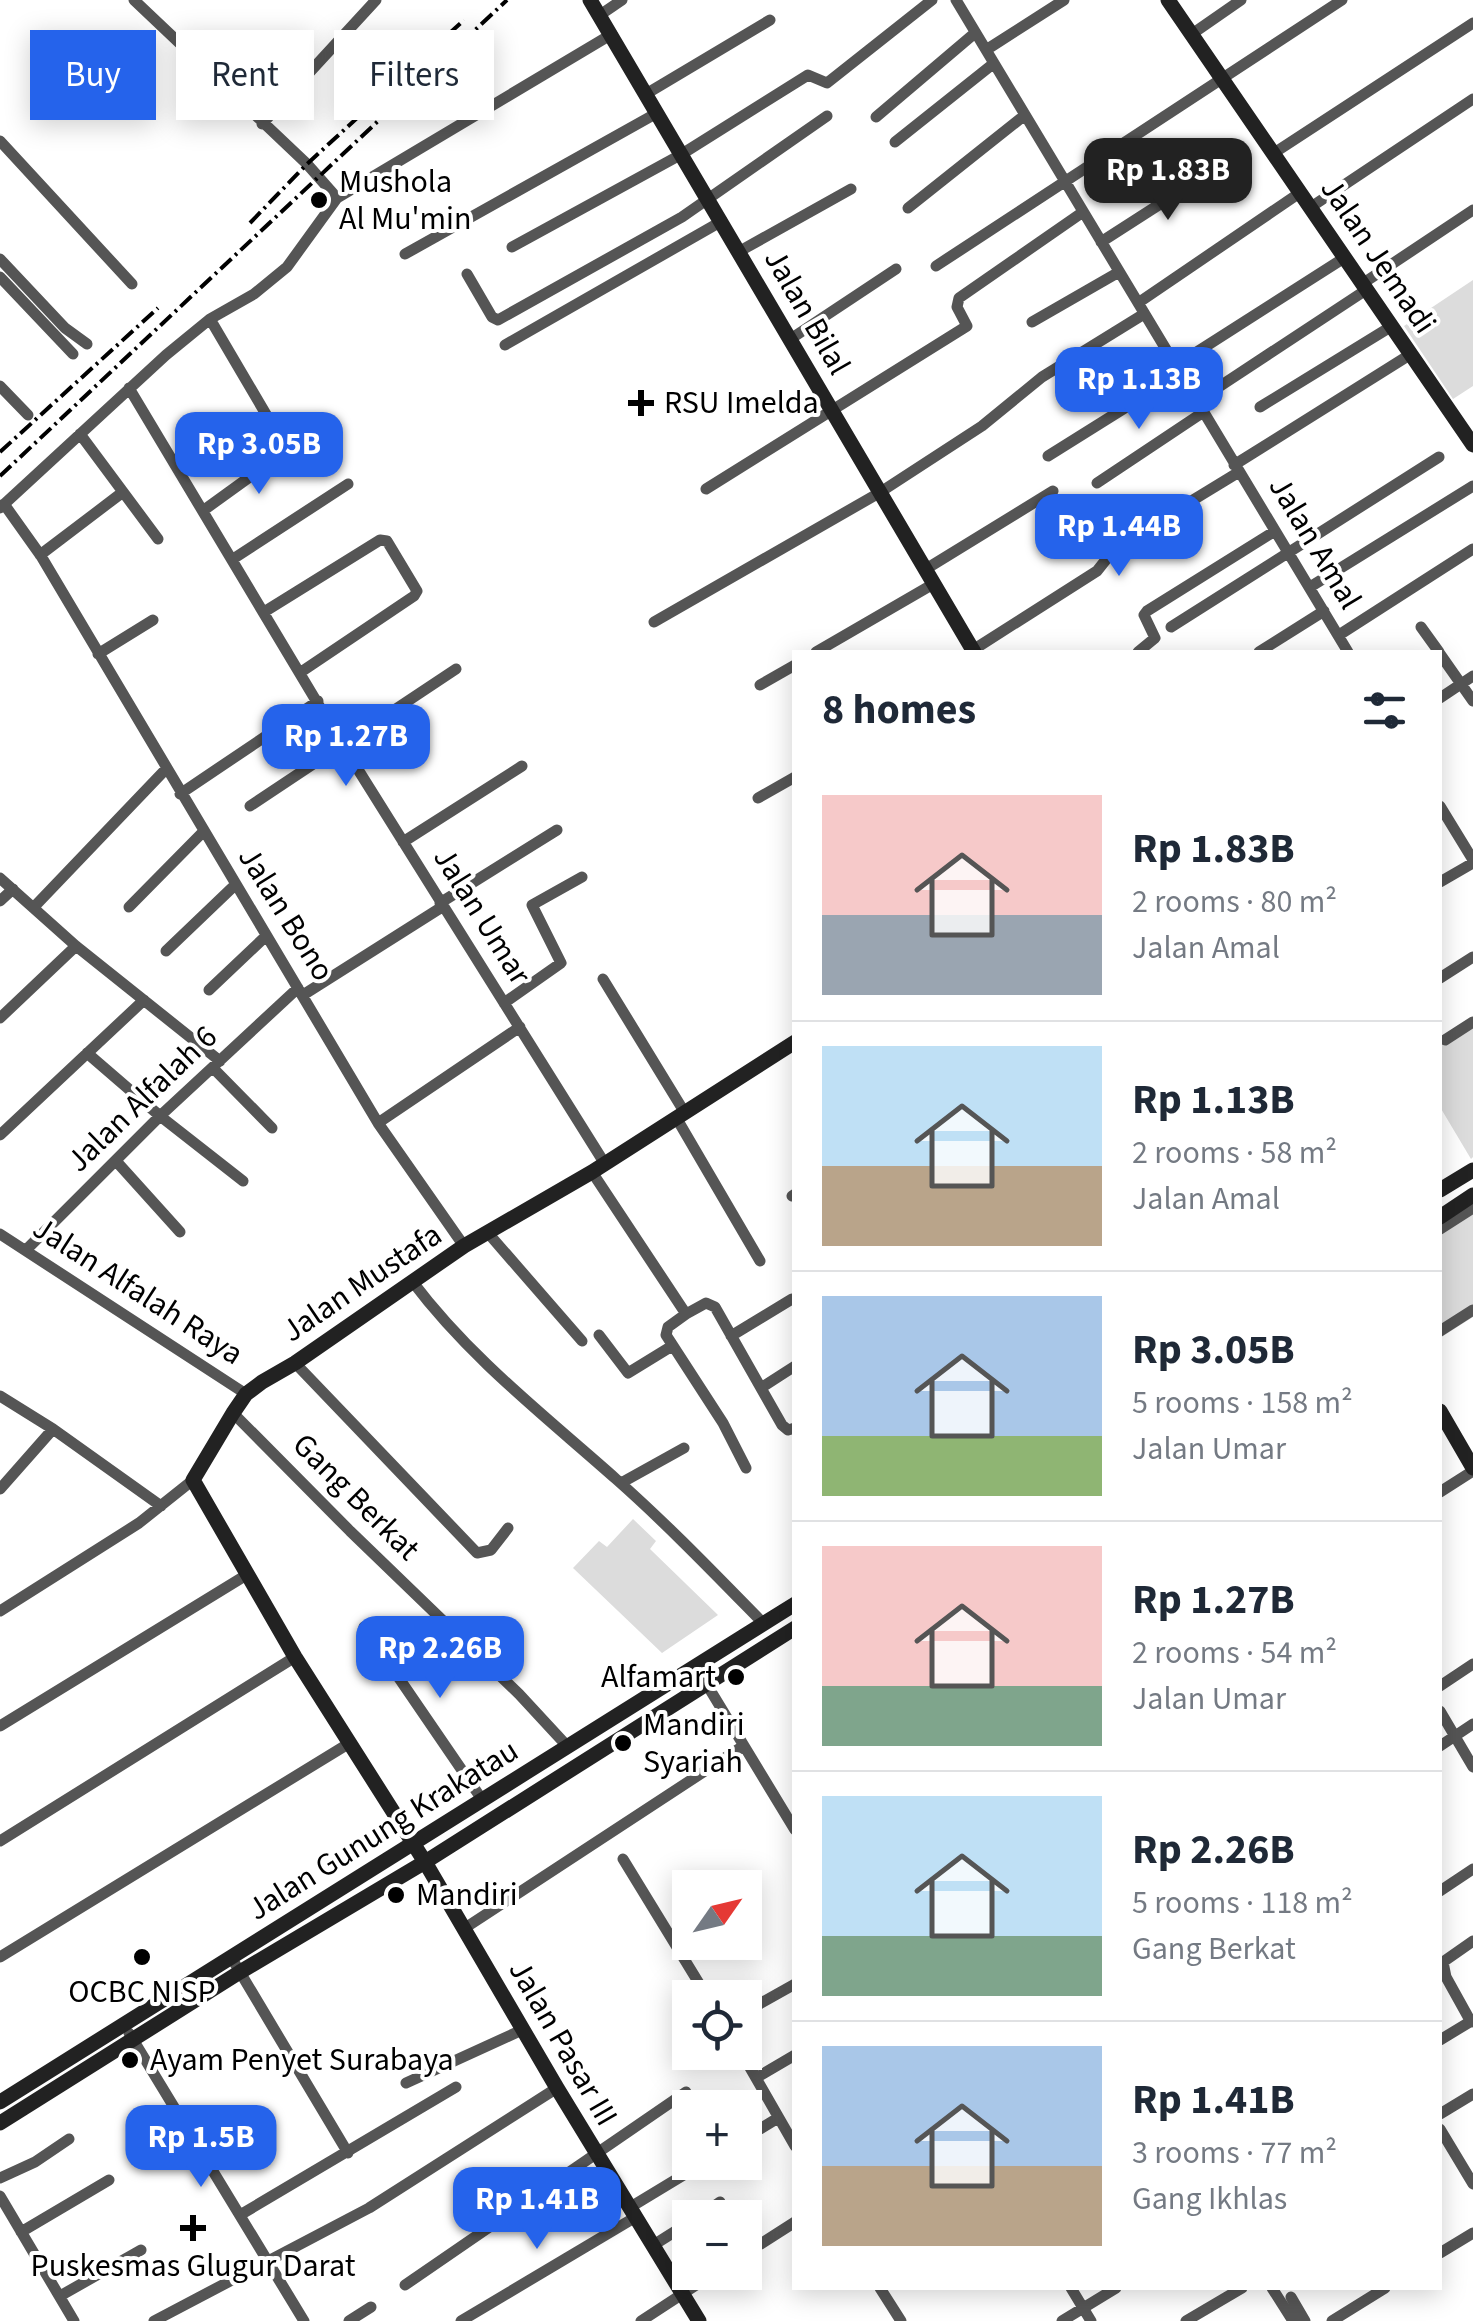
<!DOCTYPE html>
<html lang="en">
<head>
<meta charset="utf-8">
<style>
  body { margin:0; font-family:"Source Sans 3",sans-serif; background:#f6f6f7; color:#1f2937; height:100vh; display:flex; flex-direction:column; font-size:38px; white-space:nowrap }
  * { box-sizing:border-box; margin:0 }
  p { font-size:32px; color:#747a83 }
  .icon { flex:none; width:55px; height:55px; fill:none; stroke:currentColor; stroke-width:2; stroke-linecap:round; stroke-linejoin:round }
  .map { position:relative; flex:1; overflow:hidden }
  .side { position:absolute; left:792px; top:650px; width:650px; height:1640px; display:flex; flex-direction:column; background:#fff; border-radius:0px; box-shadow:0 5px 25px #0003 }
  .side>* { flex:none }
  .banner { position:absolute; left:30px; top:30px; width:612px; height:90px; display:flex; gap:20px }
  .needle { width:65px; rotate:56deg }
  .tools { position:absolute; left:672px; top:1870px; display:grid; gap:20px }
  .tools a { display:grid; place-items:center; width:90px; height:90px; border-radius:0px; background:#fff; box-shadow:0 5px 25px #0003; font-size:50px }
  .price { position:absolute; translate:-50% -85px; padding:0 22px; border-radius:20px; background:#2563eb; color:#fff; font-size:32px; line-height:65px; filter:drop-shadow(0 2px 5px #0008) }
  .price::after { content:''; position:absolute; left:50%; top:60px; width:30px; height:22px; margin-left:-15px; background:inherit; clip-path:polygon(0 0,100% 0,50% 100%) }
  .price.on { background:#222; color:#fff }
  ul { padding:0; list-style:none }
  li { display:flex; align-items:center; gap:30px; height:250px; padding:0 30px }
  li+li { border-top:2px solid #e0e1e3 }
  li span { display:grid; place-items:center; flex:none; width:280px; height:200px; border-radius:0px; color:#555 }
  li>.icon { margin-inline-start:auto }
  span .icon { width:120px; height:120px; fill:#fffc; stroke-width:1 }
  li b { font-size:42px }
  h2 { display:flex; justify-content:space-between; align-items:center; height:120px; padding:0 30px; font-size:42px }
  .tag { padding:0 35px; border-radius:0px; background:#fff; box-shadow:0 5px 25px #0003; font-size:35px; line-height:90px }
  .tag.on { background:#2563eb; color:#fff }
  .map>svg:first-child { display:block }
</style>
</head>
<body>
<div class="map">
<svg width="1473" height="2321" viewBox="0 0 1473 2321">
  <rect width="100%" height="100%" fill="#fff"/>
  <path fill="#dcdcdc" d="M1473 280V386L1453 399 1404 326Z
    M1473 1024V1157L1471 1159 1440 1107V1045Z
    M1473 1203V1317L1440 1338V1224Z
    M633 1519 656 1541 650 1549 718 1615 662 1653 573 1568 599 1541 607 1547Z"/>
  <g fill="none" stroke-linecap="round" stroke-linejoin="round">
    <path stroke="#555" stroke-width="11" d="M134 0 307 164 337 198
      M956 0 1348 652
      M600 15 622 0
      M1192 34 1241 0
      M986 50 1064 0
      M646 94 770 20
      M876 117 975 33
      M262 124 376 0
      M0 141 132 284
      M895 142 993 64
      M1274 153 1473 23
      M1311 207 1473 99
      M908 208 1025 115
      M1101 242 1213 170
      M512 247 682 154 808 75 827 83 932 0
      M740 251 851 189
      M405 254 657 113
      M0 259 65 328 87 344
      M936 266 1342 0
      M467 274 492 317 498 320 682 217 827 116
      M0 277 73 354
      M1362 284 1473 210
      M1138 303 1301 192
      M1032 322 1119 272
      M792 338 896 269
      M505 345 722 221
      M1175 366 1344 258
      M0 386 28 415
      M129 388 342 744 605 1164
      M1196 402 1366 290
      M1260 407 1392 326
      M80 434 158 539
      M1048 456 1179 374
      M1234 465 1411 354
      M1097 483 1202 413
      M706 489 967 326 957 307 959 298 1083 212
      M4 504 41 556 378 1123 464 1246
      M0 508 166 355 210 319 254 294 287 267 337 198 612 34
      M204 510 287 450 210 319
      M40 555 123 492
      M233 559 348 484
      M926 569 1053 491
      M1310 587 1473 486
      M264 612 380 540 387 541 417 591 414 596 301 672
      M654 622 879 493 982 426 1042 377 1144 314
      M1171 627 1439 457
      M1421 627 1439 652
      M1339 635 1473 549
      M973 650 1097 571 1116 547 1239 472
      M816 652 935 583
      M1138 652 1155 638 1144 615 1147 611 1275 531
      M1259 652 1324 611
      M98 654 153 620
      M1440 654 1473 701
      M760 685 795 665
      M1440 698 1473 676
      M180 794 318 701
      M758 798 795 777
      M250 806 456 669
      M1440 806 1473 860
      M403 842 522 766
      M0 878 76 946 220 1061
      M1440 882 1473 863
      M0 901 13 889
      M440 903 557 830
      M34 907 166 769
      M129 907 203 832
      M166 951 235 885
      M1440 978 1473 957
      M603 979 685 1113
      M209 990 266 936
      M303 995 442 907
      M504 1003 561 963 532 905 582 877
      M0 1018 76 946
      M1445 1040 1473 1022
      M87 1053 160 1116 243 1181
      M213 1068 272 1128
      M677 1119 760 1261
      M378 1123 520 1027
      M0 1135 144 1000
      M116 1161 180 1232
      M592 1172 686 1314 668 1327 666 1335 723 1423 746 1468
      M792 1196 795 1194
      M1440 1229 1473 1208
      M488 1233 582 1341
      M0 1234 246 1394
      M26 1250 160 1116 298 988
      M412 1281C470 1358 544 1415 616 1479 668 1525 715 1574 764 1624
      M686 1314 706 1303 715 1307 782 1425 788 1430 795 1428
      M1440 1331 1473 1310
      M599 1335 628 1373 672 1346
      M731 1336 792 1299
      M295 1363 477 1553 491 1550 508 1528
      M761 1388 795 1366
      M0 1396 53 1429 161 1506
      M233 1413 350 1531 519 1694 568 1747
      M621 1483 684 1448
      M0 1489 53 1429
      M1440 1492 1473 1471
      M0 1611 139 1523 193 1480
      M364 1627 481 1798
      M695 1665 795 1830
      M1440 1686 1473 1664
      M1440 1711 1473 1767
      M0 1726 248 1574
      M1440 1746 1473 1724
      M0 1841 295 1657
      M623 1859 708 1998
      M1440 1891 1473 1869
      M465 1928 743 1746
      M0 1957 348 1744
      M231 1957 348 2153
      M745 2012 795 1984
      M1471 2022 1446 1977 1443 1962 1473 1941
      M129 2033 304 2321
      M1440 2040 1473 2020
      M741 2052 795 2146
      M756 2078 795 2055
      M406 2083 522 2030
      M1440 2114 1473 2094
      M1440 2129 1473 2184
      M745 2138 778 2118
      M0 2178 35 2162 69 2139
      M0 2196 74 2321
      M629 2208 705 2162
      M240 2215 456 2087
      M697 2218 720 2202
      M21 2232 109 2180
      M652 2246 690 2222
      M1440 2253 1473 2233
      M745 2254 795 2222
      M405 2285 686 2092
      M880 2288 901 2321
      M1071 2288 1091 2321
      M1272 2288 1293 2321
      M60 2296 141 2250
      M1291 2297 1305 2321
      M154 2321 369 2208 557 2088
      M349 2321 371 2307
      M461 2321 634 2218
      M641 2321 716 2272
      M1062 2321 1116 2288
      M1186 2321 1242 2288
      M1332 2321 1385 2288"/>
    <path stroke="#222" stroke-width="15" d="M590 0 974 652
      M1168 0 1473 445
      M1440 1190 1473 1170
      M1440 1217 1473 1195
      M1440 1411 1473 1468
      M0 2102 795 1604
      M0 2123 240 1972 425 1862 795 1628
      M699 2321 557 2088 425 1862 295 1657 193 1480 233 1413 246 1394 262 1382 295 1363 464 1246 592 1172 795 1042"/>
    <path stroke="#000" stroke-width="4" stroke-dasharray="15 5 2.5 5" stroke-linecap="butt" d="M250 223 307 164 464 20
      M0 452 158 308
      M0 476 507 0"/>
  </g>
  <g fill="#000" stroke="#fff" stroke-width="4">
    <circle cx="319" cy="200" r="10"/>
    <path d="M636 388h10v10h10v10h-10v10h-10v-10h-10v-10h10z"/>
    <circle cx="736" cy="1677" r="10"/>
    <circle cx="623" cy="1743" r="10"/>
    <circle cx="396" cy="1895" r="10"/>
    <circle cx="142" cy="1957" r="10"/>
    <circle cx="130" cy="2060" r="10"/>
    <path d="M188 2213h10v10h10v10h-10v10h-10v-10h-10v-10h10z"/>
  </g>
  <g text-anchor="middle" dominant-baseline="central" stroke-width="8" stroke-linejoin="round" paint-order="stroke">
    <g font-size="32" fill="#000" stroke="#fff" text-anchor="start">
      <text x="339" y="182">Mushola<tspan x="339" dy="37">Al Mu'min</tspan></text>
      <text x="664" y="403">RSU Imelda</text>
      <text x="716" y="1677" text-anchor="end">Alfamart</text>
      <text x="643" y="1725">Mandiri<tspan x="643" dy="37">Syariah</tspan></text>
      <text x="416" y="1895">Mandiri</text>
      <text x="142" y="1992" text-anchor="middle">OCBC NISP</text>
      <text x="150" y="2060">Ayam Penyet Surabaya</text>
      <text x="193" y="2266" text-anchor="middle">Puskesmas Glugur Darat</text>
    </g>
    <g font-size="32" fill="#000" stroke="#fff">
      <text transform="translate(1378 256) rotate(56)">Jalan Jemadi</text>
      <text transform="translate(807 312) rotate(60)">Jalan Bilal</text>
      <text transform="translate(1315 543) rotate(59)">Jalan Amal</text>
      <text transform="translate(286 914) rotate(58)">Jalan Bono</text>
      <text transform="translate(482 916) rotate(58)">Jalan Umar</text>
      <text transform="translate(142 1099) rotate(-44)">Jalan Alfalah 6</text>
      <text transform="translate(362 1283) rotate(-34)">Jalan Mustafa</text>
      <text transform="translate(138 1291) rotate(33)">Jalan Alfalah Raya</text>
      <text transform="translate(356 1497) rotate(45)">Gang Berkat</text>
      <text transform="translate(383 1830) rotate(-32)">Jalan Gunung Krakatau</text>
      <text transform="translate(563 2043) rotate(60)">Jalan Pasar III</text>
    </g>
  </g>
</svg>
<div class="tools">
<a><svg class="needle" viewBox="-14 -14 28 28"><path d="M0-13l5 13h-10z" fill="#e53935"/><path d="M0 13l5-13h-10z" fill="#747a83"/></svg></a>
<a><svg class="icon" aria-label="locate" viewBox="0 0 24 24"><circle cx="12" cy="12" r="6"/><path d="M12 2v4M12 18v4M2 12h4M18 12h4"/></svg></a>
<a>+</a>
<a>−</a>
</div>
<b class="price on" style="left:1168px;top:223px">Rp 1.83B</b>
<b class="price" style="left:1139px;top:432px">Rp 1.13B</b>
<b class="price" style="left:259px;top:497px">Rp 3.05B</b>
<b class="price" style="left:1119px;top:579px">Rp 1.44B</b>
<b class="price" style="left:346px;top:789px">Rp 1.27B</b>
<b class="price" style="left:440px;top:1701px">Rp 2.26B</b>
<b class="price" style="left:201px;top:2190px">Rp 1.5B</b>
<b class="price" style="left:537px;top:2252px">Rp 1.41B</b>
<div class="banner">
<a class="tag on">Buy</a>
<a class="tag">Rent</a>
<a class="tag">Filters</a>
</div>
<section class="side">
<h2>8 homes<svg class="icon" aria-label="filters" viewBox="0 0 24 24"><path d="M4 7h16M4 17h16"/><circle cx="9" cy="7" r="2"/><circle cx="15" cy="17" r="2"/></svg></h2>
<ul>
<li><span style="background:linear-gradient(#f6c9c9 60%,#9aa5b1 0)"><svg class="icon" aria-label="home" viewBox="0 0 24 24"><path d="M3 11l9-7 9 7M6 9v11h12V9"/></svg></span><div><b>Rp 1.83B</b><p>2 rooms · 80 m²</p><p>Jalan Amal</p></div></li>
<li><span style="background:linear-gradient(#bfe0f5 60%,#b9a48a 0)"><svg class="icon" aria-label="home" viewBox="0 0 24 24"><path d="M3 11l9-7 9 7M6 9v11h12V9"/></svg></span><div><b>Rp 1.13B</b><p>2 rooms · 58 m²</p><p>Jalan Amal</p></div></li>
<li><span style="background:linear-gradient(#a9c7e8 70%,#8fb573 0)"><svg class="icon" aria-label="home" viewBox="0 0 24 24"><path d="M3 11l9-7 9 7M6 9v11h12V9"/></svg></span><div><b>Rp 3.05B</b><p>5 rooms · 158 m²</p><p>Jalan Umar</p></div></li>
<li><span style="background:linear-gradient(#f6c9c9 70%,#7fa58c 0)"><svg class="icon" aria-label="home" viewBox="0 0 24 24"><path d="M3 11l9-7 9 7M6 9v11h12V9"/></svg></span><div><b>Rp 1.27B</b><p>2 rooms · 54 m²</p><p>Jalan Umar</p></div></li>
<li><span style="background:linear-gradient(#bfe0f5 70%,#7fa58c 0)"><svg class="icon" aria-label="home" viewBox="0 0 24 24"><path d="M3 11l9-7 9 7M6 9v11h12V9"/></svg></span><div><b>Rp 2.26B</b><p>5 rooms · 118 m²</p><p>Gang Berkat</p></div></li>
<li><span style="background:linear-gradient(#a9c7e8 60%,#b9a48a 0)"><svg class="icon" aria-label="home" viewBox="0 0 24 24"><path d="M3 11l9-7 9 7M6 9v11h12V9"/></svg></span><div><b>Rp 1.41B</b><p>3 rooms · 77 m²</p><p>Gang Ikhlas</p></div></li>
</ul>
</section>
</div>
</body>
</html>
